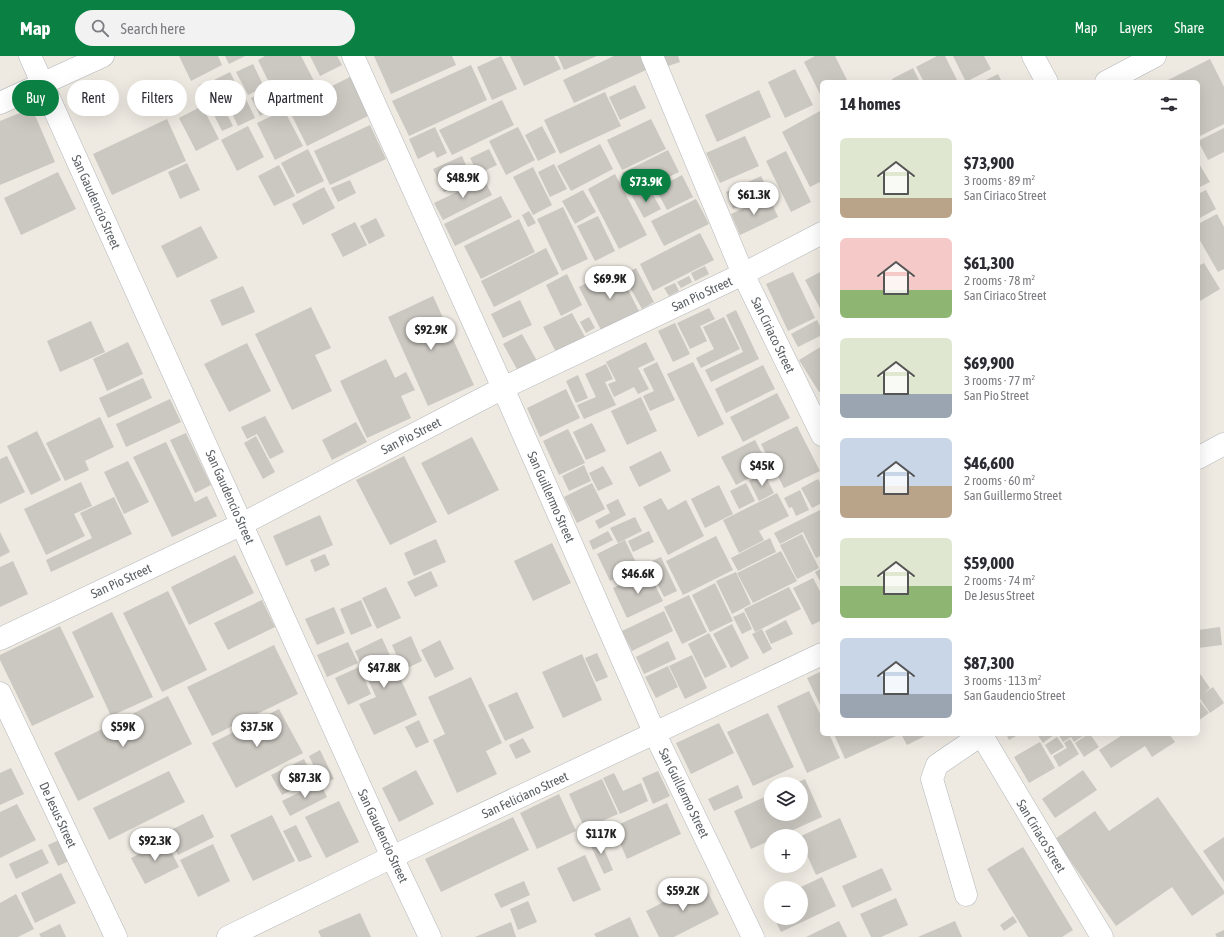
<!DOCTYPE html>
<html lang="en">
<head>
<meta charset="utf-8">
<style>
  body { margin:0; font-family:"Asap Condensed",sans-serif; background:#f2f2f3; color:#2b2b33; height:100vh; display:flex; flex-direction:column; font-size:15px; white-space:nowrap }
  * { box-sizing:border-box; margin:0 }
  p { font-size:13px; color:#7c7c81 }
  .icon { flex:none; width:22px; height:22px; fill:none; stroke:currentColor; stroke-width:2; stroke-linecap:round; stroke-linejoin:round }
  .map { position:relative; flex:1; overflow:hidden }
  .panel { position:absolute; left:820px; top:24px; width:380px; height:656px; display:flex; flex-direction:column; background:#fff; border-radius:6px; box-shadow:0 4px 16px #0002 }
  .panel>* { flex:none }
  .top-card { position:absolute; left:12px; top:24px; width:380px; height:36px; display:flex; gap:8px }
  .buttons { position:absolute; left:764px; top:721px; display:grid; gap:8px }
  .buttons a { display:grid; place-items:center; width:44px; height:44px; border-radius:50%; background:#fff; box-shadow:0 4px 16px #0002; font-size:20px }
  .price { position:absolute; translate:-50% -34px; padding:0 9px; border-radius:14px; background:#fff; color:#222; font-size:13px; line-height:26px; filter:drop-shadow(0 1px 2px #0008) }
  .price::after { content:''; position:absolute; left:50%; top:24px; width:12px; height:9px; margin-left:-6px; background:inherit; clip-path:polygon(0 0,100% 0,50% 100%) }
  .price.on { background:#0b8043; color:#fff }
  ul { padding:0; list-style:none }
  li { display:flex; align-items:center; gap:12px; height:100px; padding:0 20px }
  li span { display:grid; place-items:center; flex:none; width:112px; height:80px; border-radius:6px; color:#555 }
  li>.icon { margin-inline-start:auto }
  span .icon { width:48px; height:48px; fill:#fffc; stroke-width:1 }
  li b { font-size:17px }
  h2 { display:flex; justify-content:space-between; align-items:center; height:48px; padding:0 20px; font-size:17px }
  .chip { padding:0 14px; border-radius:18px; background:#fff; box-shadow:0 4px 16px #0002; font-size:14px; line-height:36px }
  .chip.on { background:#0b8043; color:#fff }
  header { display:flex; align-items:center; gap:24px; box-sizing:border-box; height:56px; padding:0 20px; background:#0b8043; color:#fff }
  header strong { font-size:19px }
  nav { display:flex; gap:22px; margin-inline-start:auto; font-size:14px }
  .search { width:280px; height:36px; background:#f2f2f3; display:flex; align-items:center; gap:10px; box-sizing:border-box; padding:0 14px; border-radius:22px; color:#7c7c81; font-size:15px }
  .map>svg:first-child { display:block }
</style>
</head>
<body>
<header>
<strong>Map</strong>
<div class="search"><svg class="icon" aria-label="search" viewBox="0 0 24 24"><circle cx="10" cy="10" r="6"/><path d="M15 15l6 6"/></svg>Search here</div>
<nav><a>Map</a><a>Layers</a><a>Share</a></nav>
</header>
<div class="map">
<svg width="1224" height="881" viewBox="0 0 1224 881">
  <rect width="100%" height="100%" fill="#eeeae2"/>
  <path fill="#cbc7c1" d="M179 0H218L222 9 191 25Z
    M225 0H245L229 8Z
    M265 0H301L314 25 277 43 258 4Z
    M310 0H337L342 9 320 20Z
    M374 0H452L456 9 391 38Z
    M501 0 517 33 492 44 477 11Z
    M510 0H554L561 13 524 30Z
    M558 0H597L564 14Z
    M614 0H640L646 14 574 47 563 24Z
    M664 0H678L680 6 668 10Z
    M815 0H835L848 26H822V39L821 40 804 6Z
    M937 0H945L958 26H924L916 11Z
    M953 0H984L991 13 966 26Z
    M1210 3 1224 31V68L1198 81V26H1167L1166 25Z
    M253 8 264 31 248 39 236 16Z
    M471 9 487 44 409 80 392 45Z
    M913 12 920 26H894L892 23Z
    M795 13 813 49 785 62 768 26Z
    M230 16 241 38 224 46 214 24Z
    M998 18 1002 26H982Z
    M350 21 370 59 307 90 288 52Z
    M210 24 233 70 222 75 199 29Z
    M635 29 646 52 620 64 609 41Z
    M266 34 275 52 260 60 251 42Z
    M759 34 771 61 717 86 705 59Z
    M605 36 621 70 560 98 544 64Z
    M245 41 255 62 238 70 228 49Z
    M502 44 514 69 452 99 439 74Z
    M202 50 219 83 196 95 179 62Z
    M32 52 55 106 0 129V65Z
    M284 54 303 90 275 104 257 67Z
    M820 55 822 59V125L810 131 782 76Z
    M167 63 186 105 112 139 93 98Z
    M651 63 666 93 622 114 607 84Z
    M370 69 386 103 330 129 314 95Z
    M248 70 264 101 237 115 221 84Z
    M542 70 556 96 538 105 525 79Z
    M435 71 447 97 437 102 434 95 418 103 409 83Z
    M518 71 535 104 506 119 489 85Z
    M1224 72V96L1208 104 1198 85Z
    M745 80 759 110 720 127 706 97Z
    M600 88 613 113 571 135 557 110Z
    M308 93 324 125 297 138 281 107Z
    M489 93 497 109 478 118 470 102Z
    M668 94 679 116 633 138 622 117Z
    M786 95 811 146 791 156 766 105Z
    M462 100 472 123 444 136 433 113Z
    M1198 106 1210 126 1198 132Z
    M187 107 200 134 180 143 168 116Z
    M554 108 567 133 550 141 538 116Z
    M279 109 295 140 274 150 258 120Z
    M533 111 552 149 533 159 513 121Z
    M58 116 76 153 21 179 4 142Z
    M615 118 647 179 619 193 588 133Z
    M682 119 693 141 667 154 656 133Z
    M761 120 769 136 733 153 726 136Z
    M484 123 492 139 443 164 434 147Z
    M350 124 356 137 338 146 331 132Z
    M324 131 335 152 303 169 292 148Z
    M649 132 661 153 644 162 632 140Z
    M583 134 596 156 575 168 562 145Z
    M1206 134 1216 153 1198 163V138Z
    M501 140 512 161 455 190 444 168Z
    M769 141 778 161 740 179 731 158Z
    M696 143 709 168 664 190 651 165Z
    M563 151 588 203 562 215 537 163Z
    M529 155 536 167 528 171 522 159Z
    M1217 158 1224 171V213L1218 216 1198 181V168Z
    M598 160 615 195 595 205 577 170Z
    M376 162 385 180 369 188 360 170Z
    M519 163 535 196 481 223 464 190Z
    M355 166 367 189 343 201 331 178Z
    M201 170 218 202 177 222 161 190Z
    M700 177 714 204 653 235 640 208Z
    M546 192 559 218 494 251 481 225Z
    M1204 207 1220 233 1200 245 1198 242V210Z
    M705 210 709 218 695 225 691 217Z
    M617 212 640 257 602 276 579 231Z
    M636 212 654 246 642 253 623 219Z
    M822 215V256L805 224Z
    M793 216 815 262 788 275 766 228Z
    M567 218 582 249 561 260 546 229Z
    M689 220 692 226 681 232 677 226Z
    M675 227 679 235 669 240 664 232Z
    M243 230 255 256 222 270 210 244Z
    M433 240 474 329 428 350 388 261Z
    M520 244 532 269 503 282 491 258Z
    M311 251 331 292 315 299 332 335 292 354 255 278Z
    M709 252 715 263 700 270 707 285 690 293 677 267Z
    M736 254 759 303 711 326 705 314 743 296 726 259Z
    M572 257 585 281 556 296 543 271Z
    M589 261 595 272 586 277 580 266Z
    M724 261 740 293 701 312 696 302 714 293 703 271Z
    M817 264 822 274V279L798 291 791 278Z
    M91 265 105 296 60 316 47 285Z
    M675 267 690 298 673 306 658 275Z
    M522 278 537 305 518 315 503 288Z
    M128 286 143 318 107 335 93 303Z
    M646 286 655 304 638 312 649 333 638 338 634 331 614 341 608 328 616 325 606 306Z
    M247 287 271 335 229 356 204 308Z
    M822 290V335L819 336 799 304Z
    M386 303 395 322 406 316 415 334 401 340 411 362 367 382 340 325Z
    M657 306 675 344 650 355 643 340 654 335 643 313Z
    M693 306 724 368 698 381 667 318Z
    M606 308 613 323 605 326 616 349 584 363 577 349 596 341 585 318Z
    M763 309 775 333 726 357 715 333Z
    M578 319 588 342 576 347 566 325Z
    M143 322 152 342 108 362 99 342Z
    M566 333 580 362 540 381 527 352Z
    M777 337 790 362 743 386 730 361Z
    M641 341 657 375 627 389 611 355Z
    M170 343 181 366 126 391 116 368Z
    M265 360 284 396 270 403 257 378 247 383 241 371Z
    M100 361 114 391 85 405 89 414 65 425 46 387Z
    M356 366 367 386 332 404 322 384Z
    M592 367 606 395 586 404 573 376Z
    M797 370 820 415 784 432 761 388Z
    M568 373 585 407 559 419 543 385Z
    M37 375 61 424 31 439 7 390Z
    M186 377 211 429 195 437 170 384Z
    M256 380 275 416 263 423 244 387Z
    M472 381 499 434 448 459 421 407Z
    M755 384 769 411 736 429 721 401Z
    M166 386 195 446 207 440 217 460 172 481 133 401Z
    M661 395 671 415 639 431 629 411Z
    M7 400 25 436 0 448V403Z
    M404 400 437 466 390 489 356 424Z
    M128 405 149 446 124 458 104 416Z
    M584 409 591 425 569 435 562 420Z
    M603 410 613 428 598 435 589 417Z
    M764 417 774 437 759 445 749 425Z
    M818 423 822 430V447L812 452 801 432Z
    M81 426 92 450 74 458 85 480 46 499 24 453Z
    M592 427 605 453 577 467 564 441Z
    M746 427 755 445 739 453 730 435Z
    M719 429 733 458 705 472 691 443Z
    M800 434 809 454 796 460 792 451 789 452 784 442Z
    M777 437 789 460 759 475 764 484 739 497 723 464Z
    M114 441 132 478 51 516 46 504 92 482 80 457Z
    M661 442 668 454 686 444 704 480 668 499 643 451Z
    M618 443 626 459 599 473 595 465 610 457 606 449Z
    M822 453V499L816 502 803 476 780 488 774 477Z
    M320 459 333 489 286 510 273 480Z
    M635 461 642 475 618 487 610 472Z
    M608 475 613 484 593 494 589 485Z
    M649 475 654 486 633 496 628 485Z
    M0 476 10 496 0 501Z
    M802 478 819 512 797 523 780 489Z
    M716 480 733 514 683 539 666 505Z
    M770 482 776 496 738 515 731 502Z
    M436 483 446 506 414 520 404 497Z
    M625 484 638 511 610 525 597 498Z
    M552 487 571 527 533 545 514 505Z
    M781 495 797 525 753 547 737 517Z
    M325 498 330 509 315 516 310 504Z
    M235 499 254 537 189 569 171 531Z
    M661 501 677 535 664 541 647 507Z
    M13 505 28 538 0 551V511Z
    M822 512V529L815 516Z
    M431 515 438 530 415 541 407 526Z
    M648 515 663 545 627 562 613 532Z
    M736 516 751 548 732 558 716 525Z
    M813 522 822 539V564L812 569 793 532Z
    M715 527 733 565 710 576 692 539Z
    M386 531 401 562 377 573 362 542Z
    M789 531 801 553 755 576 744 553Z
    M168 535 207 614 162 636 123 557Z
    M689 539 707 576 682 588 664 551Z
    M262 544 275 571 228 594 214 567Z
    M361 544 372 570 351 579 340 553Z
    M334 551 345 577 317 589 305 563Z
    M664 555 673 575 632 595 622 575Z
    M112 556 153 641 111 660 72 576Z
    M744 556 752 573 742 578 733 561Z
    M786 564 793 578 771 588 765 575Z
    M732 568 749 602 731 612 713 578Z
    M60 570 94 641 32 670 0 604V599Z
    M1220 571 1222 589 1198 592V574Z
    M762 573 772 593 763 598 752 578Z
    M709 577 727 611 705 622 688 588Z
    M411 580 422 605 403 614 392 589Z
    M382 582 417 659 374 679 359 648 376 641 355 595Z
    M440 584 454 613 435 622 421 594Z
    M668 585 676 603 644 618 636 601Z
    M348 586 358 607 327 621 317 599Z
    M274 589 298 638 212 680 187 631Z
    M597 597 608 621 596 626 585 602Z
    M582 598 602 644 563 662 542 616Z
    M692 599 707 632 685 643 669 610Z
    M668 610 678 631 656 642 645 621Z
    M359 611 371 638 348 649 335 622Z
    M822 615V653L807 622Z
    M1198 615 1210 632 1203 638 1213 631 1224 647 1210 657 1198 640Z
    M471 621 502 687 486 695 497 718 457 737 433 684 445 678 428 641Z
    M809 635 822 662V678H829L840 702 807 717 777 650Z
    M517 636 534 672 505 685 488 649Z
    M168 640 192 688 78 745 54 697Z
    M1198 643 1209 657 1198 665Z
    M279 653 303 697 236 732 212 687Z
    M768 657 794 711 753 730 727 676Z
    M419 664 429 686 416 692 405 671Z
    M719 667 734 697 691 718 676 687Z
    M834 678H895L896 680 845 703Z
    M901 678H929L907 689Z
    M1006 678H1020L1009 684Z
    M1037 678H1055L1043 687Z
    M1061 678H1086L1074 686 1071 681 1063 686 1059 679Z
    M1088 678H1090L1099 691 1084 701 1075 687Z
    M1124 678H1169L1175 686 1152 701 1145 690 1111 712 1099 694Z
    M1057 681 1064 691 1051 699 1045 689Z
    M523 682 531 696 516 703 509 689Z
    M1070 683 1079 698 1059 711 1053 700 1067 692 1064 687Z
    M1040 686 1055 712 1029 727 1014 701Z
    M320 694 334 723 322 728 309 700Z
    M304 703 314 723 282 739 271 719Z
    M11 712 24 738 0 749V717Z
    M416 714 434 748 399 766 382 732Z
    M1083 714 1097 734 1055 762 1042 743Z
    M169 715 185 746 109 784 93 752Z
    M658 715 670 740 653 748 642 722Z
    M614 717 623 735 641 727 648 745 620 758 603 722Z
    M602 723 618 758 585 773 569 738Z
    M805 723 822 761 780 780H771V784L751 793 734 755 771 738V758H801V728H794Z
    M320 726 327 741 290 760 282 745Z
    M738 729 743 742 714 755 708 743Z
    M559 738 576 775 537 793 520 757Z
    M1158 741 1224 835V838L1192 860 1172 831 1116 870 1055 783 1095 755 1109 775Z
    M339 745 359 786 326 802 305 761Z
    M667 747 681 778 627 803 613 771Z
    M17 748 36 784 0 802V756Z
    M203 758 214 781 178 799 167 776Z
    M272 759 295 805 253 825 230 779Z
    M513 761 529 794 441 836 425 803Z
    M840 762 857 801 816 819 801 786V780Z
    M296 769 312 801 299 806 283 775Z
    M599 781 613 814 604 818 589 786Z
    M1224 781V826L1203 795Z
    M59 784 69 805 58 810 48 789Z
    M166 785 179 811 145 828 131 802Z
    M213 788 230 825 198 841 180 804Z
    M1023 791 1073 874 1062 881H1028L987 813Z
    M42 793 49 807 16 823 9 808Z
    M585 799 601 834 573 846 557 812Z
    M882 812 892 834 852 852 842 830Z
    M61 817 76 847 35 867 21 837Z
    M822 821 836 850 781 876 774 862H801V831Z
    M524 825 530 839 501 852 494 838Z
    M703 826 719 858 674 881H659L646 855Z
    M16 838 34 873 18 881H0V847Z
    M896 842 908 869 881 881H871L860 858Z
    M528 845 537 866 518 874 510 853Z
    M360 857 371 881H321L318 875Z
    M1013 860 1017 866 1004 875 1000 869Z
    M630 861 639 881H596L594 878Z
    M839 865 847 881H806Z
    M955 865 962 881H918Z
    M511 866 516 881H475Z
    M60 868 66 881H41L39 878Z
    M1224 874V881H1217L1215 878Z"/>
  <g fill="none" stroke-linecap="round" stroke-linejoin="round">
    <defs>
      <path id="minor" d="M30 0 392 801 430 881
        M353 0 503 332 655 678 753 881
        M652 0 743 218 822 379
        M1033 0 1047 26
        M1106 26 1155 0
        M0 47 103 0
        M1198 402 1224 388
        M0 583 242 468 503 332 743 218 822 177
        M0 637 116 881
        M981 678 1102 881
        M966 839 932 723 937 709 981 679
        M228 881 392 801 822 598"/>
    </defs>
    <use href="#minor" stroke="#b3b6ba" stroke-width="23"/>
    <use href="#minor" stroke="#fff" stroke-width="22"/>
  </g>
  <g text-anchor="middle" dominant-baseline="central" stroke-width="3" stroke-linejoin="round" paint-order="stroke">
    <g font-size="13" fill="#5a5f63" stroke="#fff">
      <text transform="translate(96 146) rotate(66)">San Gaudencio Street</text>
      <text transform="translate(702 238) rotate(-25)">San Pio Street</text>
      <text transform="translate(773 279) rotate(64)">San Ciriaco Street</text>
      <text transform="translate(411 380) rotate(-27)">San Pio Street</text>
      <text transform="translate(230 441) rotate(66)">San Gaudencio Street</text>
      <text transform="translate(551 441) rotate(66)">San Guillermo Street</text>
      <text transform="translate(121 525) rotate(-25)">San Pio Street</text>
      <text transform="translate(684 737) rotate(64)">San Guillermo Street</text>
      <text transform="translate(525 739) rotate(-25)">San Feliciano Street</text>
      <text transform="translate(58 759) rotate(65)">De Jesus Street</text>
      <text transform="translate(383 780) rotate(65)">San Gaudencio Street</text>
      <text transform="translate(1041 780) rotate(59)">San Ciriaco Street</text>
    </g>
  </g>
</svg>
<div class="buttons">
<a><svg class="icon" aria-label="layers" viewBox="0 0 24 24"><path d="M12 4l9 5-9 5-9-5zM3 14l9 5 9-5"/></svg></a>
<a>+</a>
<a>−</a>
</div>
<b class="price" style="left:463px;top:143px">$48.9K</b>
<b class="price on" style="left:646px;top:147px">$73.9K</b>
<b class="price" style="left:754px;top:160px">$61.3K</b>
<b class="price" style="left:610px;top:244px">$69.9K</b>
<b class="price" style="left:431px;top:295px">$92.9K</b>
<b class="price" style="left:762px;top:431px">$45K</b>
<b class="price" style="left:638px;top:539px">$46.6K</b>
<b class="price" style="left:384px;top:633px">$47.8K</b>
<b class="price" style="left:123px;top:692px">$59K</b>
<b class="price" style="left:257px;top:692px">$37.5K</b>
<b class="price" style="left:305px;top:743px">$87.3K</b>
<b class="price" style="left:601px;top:799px">$117K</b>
<b class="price" style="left:155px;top:806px">$92.3K</b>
<b class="price" style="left:683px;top:856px">$59.2K</b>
<div class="top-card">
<a class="chip on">Buy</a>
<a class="chip">Rent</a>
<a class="chip">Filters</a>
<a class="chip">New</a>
<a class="chip">Apartment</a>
</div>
<section class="panel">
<h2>14 homes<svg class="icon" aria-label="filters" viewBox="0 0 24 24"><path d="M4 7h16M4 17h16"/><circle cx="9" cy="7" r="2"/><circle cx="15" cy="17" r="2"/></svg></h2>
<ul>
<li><span style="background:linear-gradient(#dfe7d0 75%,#b9a48a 0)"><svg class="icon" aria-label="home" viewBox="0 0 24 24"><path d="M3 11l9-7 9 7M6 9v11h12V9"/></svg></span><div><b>$73,900</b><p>3 rooms · 89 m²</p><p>San Ciriaco Street</p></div></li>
<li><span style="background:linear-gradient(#f6c9c9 65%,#8fb573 0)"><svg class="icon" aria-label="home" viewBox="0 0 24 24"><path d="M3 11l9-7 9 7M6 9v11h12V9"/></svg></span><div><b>$61,300</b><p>2 rooms · 78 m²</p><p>San Ciriaco Street</p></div></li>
<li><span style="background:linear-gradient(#dfe7d0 70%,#9aa5b1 0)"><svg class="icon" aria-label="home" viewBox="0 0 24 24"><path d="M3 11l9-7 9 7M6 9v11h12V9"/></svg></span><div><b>$69,900</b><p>3 rooms · 77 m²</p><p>San Pio Street</p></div></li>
<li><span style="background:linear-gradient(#c9d6e8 60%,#b9a48a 0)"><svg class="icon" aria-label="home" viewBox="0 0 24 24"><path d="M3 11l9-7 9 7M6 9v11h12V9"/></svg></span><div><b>$46,600</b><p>2 rooms · 60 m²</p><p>San Guillermo Street</p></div></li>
<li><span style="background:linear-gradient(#dfe7d0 60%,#8fb573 0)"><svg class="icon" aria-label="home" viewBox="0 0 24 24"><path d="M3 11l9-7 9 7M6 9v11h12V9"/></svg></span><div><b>$59,000</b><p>2 rooms · 74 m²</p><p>De Jesus Street</p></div></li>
<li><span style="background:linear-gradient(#c9d6e8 70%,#9aa5b1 0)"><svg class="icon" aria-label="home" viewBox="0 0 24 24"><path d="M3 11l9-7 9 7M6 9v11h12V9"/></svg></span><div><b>$87,300</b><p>3 rooms · 113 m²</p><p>San Gaudencio Street</p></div></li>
</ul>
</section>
</div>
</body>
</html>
